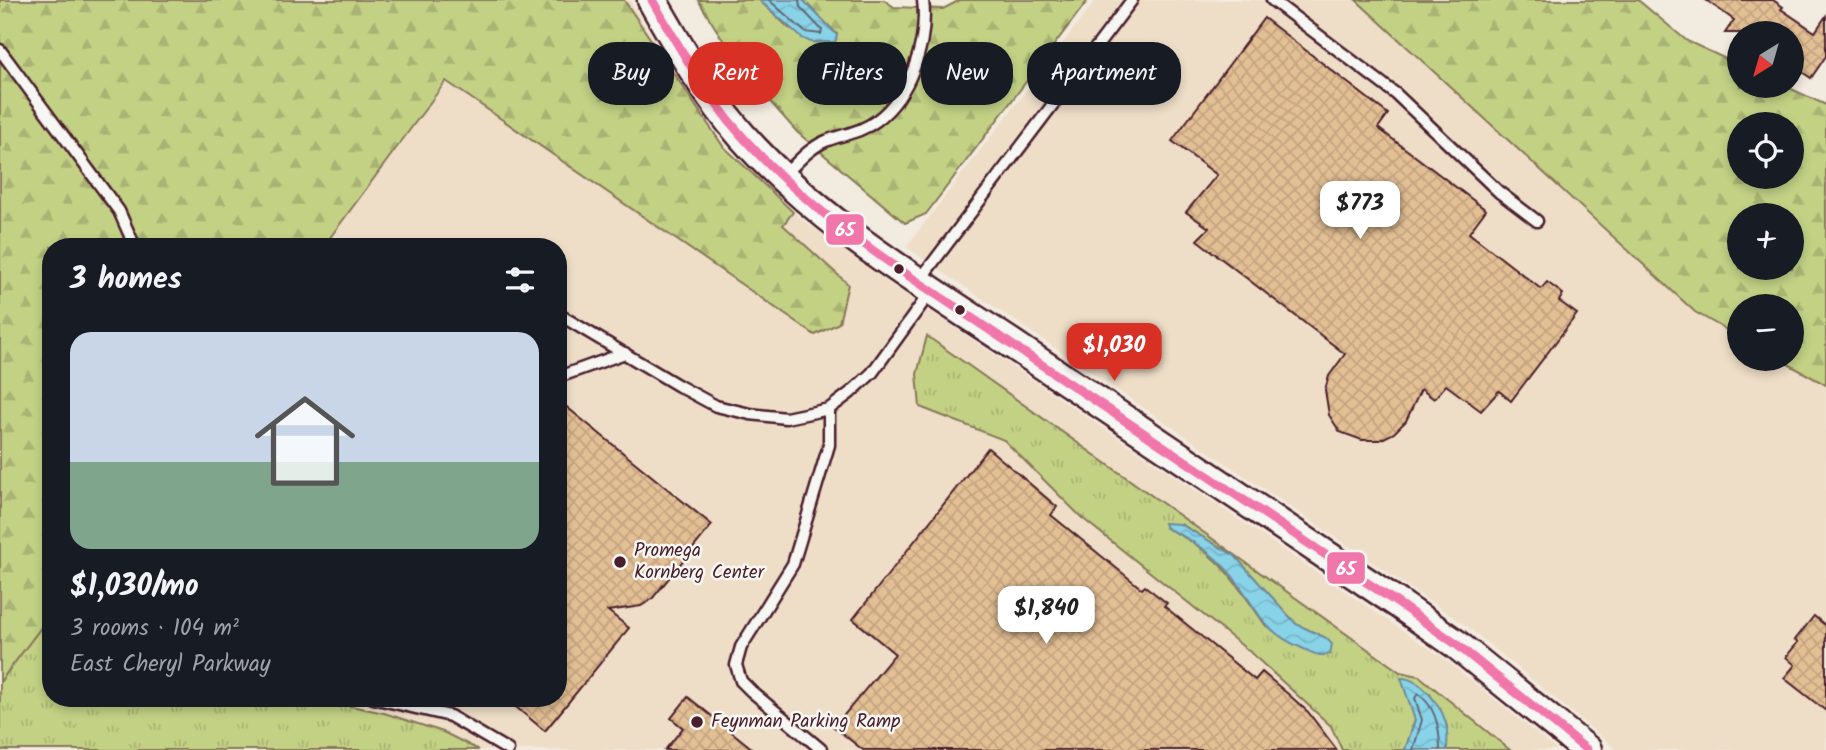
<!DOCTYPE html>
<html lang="en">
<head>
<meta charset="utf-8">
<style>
  body { margin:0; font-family:Kalam,sans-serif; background:#242831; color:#f1f3f6; height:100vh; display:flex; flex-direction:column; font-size:26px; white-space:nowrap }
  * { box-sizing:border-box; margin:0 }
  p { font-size:23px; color:#9ea1a6 }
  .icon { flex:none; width:38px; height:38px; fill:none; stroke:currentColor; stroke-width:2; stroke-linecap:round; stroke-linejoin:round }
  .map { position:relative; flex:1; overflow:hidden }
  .details { position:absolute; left:42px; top:238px; width:525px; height:469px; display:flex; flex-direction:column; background:#171b24; border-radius:28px; box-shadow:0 4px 10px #0003 }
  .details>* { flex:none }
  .guide { position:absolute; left:588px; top:42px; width:665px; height:63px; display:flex; gap:14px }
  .needle { width:46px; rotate:217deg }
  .tools { position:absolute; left:1727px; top:21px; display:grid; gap:14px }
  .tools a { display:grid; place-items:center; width:77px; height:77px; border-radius:50%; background:#171b24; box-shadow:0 4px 10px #0003; font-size:35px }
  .price { position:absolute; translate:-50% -60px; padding:0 16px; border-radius:14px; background:#fff; color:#222; font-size:23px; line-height:46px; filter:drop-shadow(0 2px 4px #0008) }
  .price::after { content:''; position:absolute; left:50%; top:42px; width:21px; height:16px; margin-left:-10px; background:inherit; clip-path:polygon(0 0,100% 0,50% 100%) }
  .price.on { background:#d93025; color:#fff }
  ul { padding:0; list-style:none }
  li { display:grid; align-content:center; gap:14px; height:371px; padding:0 28px }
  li+li { border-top:2px solid #363941 }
  li span { display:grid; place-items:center; height:217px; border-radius:21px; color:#555 }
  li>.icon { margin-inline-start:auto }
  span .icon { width:126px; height:126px; fill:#fffc; stroke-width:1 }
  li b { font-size:30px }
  h2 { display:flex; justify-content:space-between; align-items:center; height:84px; padding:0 28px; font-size:30px }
  .tag { padding:0 24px; border-radius:28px; background:#171b24; box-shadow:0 4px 10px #0003; font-size:24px; line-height:63px }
  .tag.on { background:#d93025; color:#fff }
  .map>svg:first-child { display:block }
</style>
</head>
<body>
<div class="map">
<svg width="1826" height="750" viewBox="0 0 1826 750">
  <defs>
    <pattern id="grass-tufts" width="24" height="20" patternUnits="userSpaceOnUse" patternTransform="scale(1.75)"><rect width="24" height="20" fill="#c3d185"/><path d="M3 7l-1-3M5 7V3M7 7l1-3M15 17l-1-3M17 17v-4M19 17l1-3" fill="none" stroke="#a9b373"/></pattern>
    <pattern id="forest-firs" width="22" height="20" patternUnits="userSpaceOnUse" patternTransform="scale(1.75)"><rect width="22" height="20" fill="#c3d185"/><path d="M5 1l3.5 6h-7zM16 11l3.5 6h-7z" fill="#a9b373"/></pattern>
    <pattern id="water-waves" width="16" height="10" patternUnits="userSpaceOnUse" patternTransform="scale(1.75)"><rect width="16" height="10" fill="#88d3e8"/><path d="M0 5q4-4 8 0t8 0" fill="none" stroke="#77b5c7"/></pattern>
    <pattern id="building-cross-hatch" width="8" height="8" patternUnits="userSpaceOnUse" patternTransform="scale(1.75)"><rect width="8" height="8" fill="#e3bf94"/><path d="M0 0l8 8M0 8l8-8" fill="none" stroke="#c4a480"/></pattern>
  </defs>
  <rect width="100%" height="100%" fill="#f2ebdf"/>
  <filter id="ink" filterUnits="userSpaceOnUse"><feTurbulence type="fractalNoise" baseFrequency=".0143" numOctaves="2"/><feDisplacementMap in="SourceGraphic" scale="14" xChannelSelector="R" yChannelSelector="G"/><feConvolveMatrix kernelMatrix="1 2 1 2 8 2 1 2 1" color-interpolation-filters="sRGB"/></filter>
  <g filter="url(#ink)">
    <path fill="#eedec8" d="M488 0H630L652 37 723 144 799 217 879 276 1445 659 1557 750H0V682L51 614V698H558V247H323L445 81Z
      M1096 0H1356L1695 312 1739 337 1740 359H1779L1826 385V750H1617L1468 627 906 247Z"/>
    <path fill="url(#grass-tufts)" stroke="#867858" stroke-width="2" fill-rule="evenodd" d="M927 336 1400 672 1419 676 1510 750H1447V726L1430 694 1402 679 1415 720 1405 750H1342L1331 726 1250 652 1081 517 1004 440 920 407 917 374ZM1181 524 1235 556 1296 624 1326 638 1266 626C1236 583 1217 550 1166 528Z
      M51 614V698H313L384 713 443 732 479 750H0V682Z"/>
    <path fill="url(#forest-firs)" stroke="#867858" stroke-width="2" fill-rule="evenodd" d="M0 0H624L723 146 793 212 783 225 848 284 839 323 815 335 446 81 323 247H51V614L0 682Z
      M698 0H759L789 28 835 42 837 34 803 0H884L894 7 943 9 960 0H1088L926 214 905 223 797 132 741 69Z
      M1356 0H1638L1687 41 1739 65 1740 86H1785L1826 105V385L1779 359H1792V306H1740L1739 337 1695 312ZM1740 124H1792V177H1740ZM1792 215V268H1740V215Z"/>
    <path fill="url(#water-waves)" stroke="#6f8b9c" stroke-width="2" d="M759 0H803L837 35 835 42H811L802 38Z
      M1164 523 1180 524 1235 556 1296 624 1326 638 1332 644 1330 654C1319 657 1313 653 1304 649 1257 630 1258 606 1229 572 1212 553 1189 538 1166 528Z
      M1401 678C1422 678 1444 709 1447 728 1448 735 1447 743 1447 750H1405L1415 720Z"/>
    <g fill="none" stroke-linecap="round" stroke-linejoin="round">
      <path stroke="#636777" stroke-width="2" d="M769 0 805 32 821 34 822 30 800 7 799 0
        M1413 750 1422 720 1415 698 1418 694C1436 706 1440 731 1440 750"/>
    </g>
    <path fill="url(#building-cross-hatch)" stroke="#4a1f2b" stroke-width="2" d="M1706 0H1773L1783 7 1781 9 1815 32 1826 16V56L1811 78 1792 65V33H1725L1734 20Z
      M1264 18 1388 114 1378 128 1486 210 1469 233 1541 289 1547 282 1563 294 1559 301 1577 314 1511 401 1499 391 1481 411 1446 385 1434 399 1421 389 1406 421 1394 433 1380 440H1362L1340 432 1329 415 1325 390 1329 376 1345 354 1197 240 1209 228 1186 212 1217 175 1172 141Z
      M558 400 712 525 652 599 641 606 608 611 629 628 545 731 505 698H558Z
      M988 448 1057 507 1051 515 1142 589 1145 586 1167 603 1164 606 1255 680 1262 672 1288 694 1308 712 1337 750H863L834 727 895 654 853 619Z
      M1814 616 1826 626V711L1784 678 1795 665 1786 657 1798 642 1795 640Z
      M688 697 723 725 754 750H665L683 728 671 718Z"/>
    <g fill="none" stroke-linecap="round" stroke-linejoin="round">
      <defs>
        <path id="lane" d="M1272 0 1396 94 1499 192 1537 221
          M0 50 119 211 135 247
          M784 175C797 163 809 148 826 141 843 134 860 133 876 121 911 95 928 42 923 0
          M919 281 1132 0
          M558 314 679 386 716 406 750 414 786 418 829 409 850 393 872 373 929 294
          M558 373 564 375 625 353
          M373 698 450 716 508 750
          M822 750 751 691 741 681 736 665 741 647 793 564 829 445V409"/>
        <path id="secondary" d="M652 0C679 47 706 95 742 136 819 223 922 284 1018 348 1145 434 1272 519 1399 604L1456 644 1587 750"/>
      </defs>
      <use href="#lane" stroke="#4a1f2b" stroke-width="15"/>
      <use href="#secondary" stroke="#4a1f2b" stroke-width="33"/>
      <use href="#lane" stroke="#f6f6f2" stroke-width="10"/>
      <use href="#secondary" stroke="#f6f6f2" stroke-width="28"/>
      <defs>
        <path id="bus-1" d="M652 0C676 42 700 84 730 122 780 183 844 231 909 276L1399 604 1456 644 1587 750"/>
      </defs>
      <use href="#bus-1" stroke="#f6f6f2" stroke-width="14"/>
      <use href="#bus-1" stroke="#f177aa" stroke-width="9"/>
    </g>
  </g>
  <g fill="#4a1f2b" stroke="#f6f6f2" stroke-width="2.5">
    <circle cx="899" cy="269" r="6"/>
    <circle cx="960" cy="310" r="6"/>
    <circle cx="620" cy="562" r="7"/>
    <circle cx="697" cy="722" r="7"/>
  </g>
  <g text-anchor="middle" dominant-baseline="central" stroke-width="5" stroke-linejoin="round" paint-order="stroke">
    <g font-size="19" fill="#4a1f2b" stroke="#f6f6f2" text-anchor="start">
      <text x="634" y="551">Promega<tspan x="634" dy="22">Kornberg Center</tspan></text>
      <text x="711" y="722">Feynman Parking Ramp</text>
    </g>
  </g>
  <g stroke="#f6f6f2" stroke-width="2.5">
    <rect x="825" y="213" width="40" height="33" rx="7" fill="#f177aa"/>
    <rect x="1326" y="551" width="40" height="34" rx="7" fill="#f177aa"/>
  </g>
  <g font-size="19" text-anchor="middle" font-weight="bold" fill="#fff">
    <text x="845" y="236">65</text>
    <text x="1346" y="575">65</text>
  </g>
</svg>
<div class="tools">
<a><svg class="needle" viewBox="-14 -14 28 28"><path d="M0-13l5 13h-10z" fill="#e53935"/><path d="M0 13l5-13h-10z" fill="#9ea1a6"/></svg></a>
<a><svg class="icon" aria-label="locate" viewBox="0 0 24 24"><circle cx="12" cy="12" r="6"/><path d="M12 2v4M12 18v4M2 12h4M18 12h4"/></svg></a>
<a>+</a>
<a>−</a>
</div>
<b class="price" style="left:1360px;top:241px">$773</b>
<b class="price on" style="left:1114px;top:383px">$1,030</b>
<b class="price" style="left:1046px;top:646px">$1,840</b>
<div class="guide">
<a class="tag">Buy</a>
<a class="tag on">Rent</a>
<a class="tag">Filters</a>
<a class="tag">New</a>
<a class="tag">Apartment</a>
</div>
<section class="details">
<h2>3 homes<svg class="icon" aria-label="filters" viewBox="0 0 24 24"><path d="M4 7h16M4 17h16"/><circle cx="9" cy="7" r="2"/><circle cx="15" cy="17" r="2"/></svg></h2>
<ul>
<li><span style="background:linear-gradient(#c9d6e8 60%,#7fa58c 0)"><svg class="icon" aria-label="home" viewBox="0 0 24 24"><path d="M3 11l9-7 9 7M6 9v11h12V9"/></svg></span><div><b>$1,030/mo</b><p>3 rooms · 104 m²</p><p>East Cheryl Parkway</p></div></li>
</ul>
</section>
</div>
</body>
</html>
